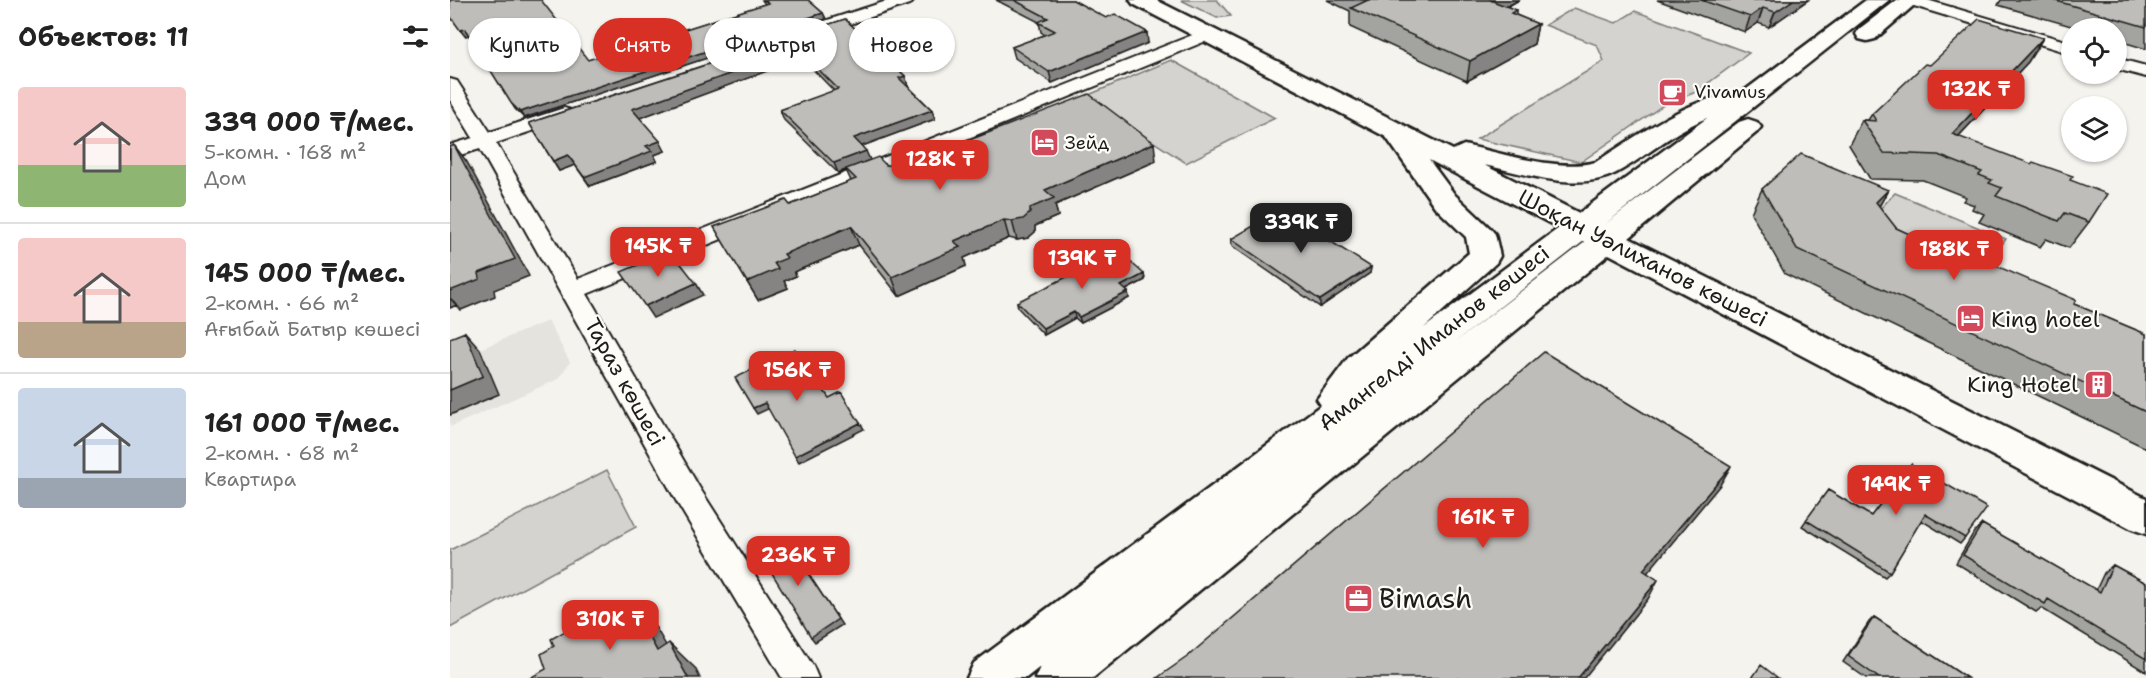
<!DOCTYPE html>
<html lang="ru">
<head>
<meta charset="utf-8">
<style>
  body { margin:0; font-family:"Shantell Sans",sans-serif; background:#f6f6f6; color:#222; height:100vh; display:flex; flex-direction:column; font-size:22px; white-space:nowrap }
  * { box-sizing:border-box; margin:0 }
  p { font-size:20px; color:#767676 }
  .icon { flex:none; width:33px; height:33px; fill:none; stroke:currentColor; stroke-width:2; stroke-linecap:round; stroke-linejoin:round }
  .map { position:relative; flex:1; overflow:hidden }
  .panel { display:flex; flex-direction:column; background:#fff; width:450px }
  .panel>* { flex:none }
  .guide { position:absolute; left:18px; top:18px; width:570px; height:54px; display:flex; gap:12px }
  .tools { position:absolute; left:1611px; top:18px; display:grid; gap:12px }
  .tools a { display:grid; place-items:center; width:66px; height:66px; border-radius:50%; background:#fff; box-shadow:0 2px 4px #0004; font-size:30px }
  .price { position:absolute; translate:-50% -51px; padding:0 14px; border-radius:12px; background:#d93025; color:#fff; font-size:20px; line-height:39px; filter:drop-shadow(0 2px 3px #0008) }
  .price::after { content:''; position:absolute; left:50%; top:36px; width:18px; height:14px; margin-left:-9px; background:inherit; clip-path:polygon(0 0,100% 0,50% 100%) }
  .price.active { background:#222; color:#fff }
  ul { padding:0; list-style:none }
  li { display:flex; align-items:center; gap:18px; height:150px; padding:0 18px }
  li+li { border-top:2px solid #e0e0e0 }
  li span { display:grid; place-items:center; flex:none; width:168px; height:120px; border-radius:6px; color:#555 }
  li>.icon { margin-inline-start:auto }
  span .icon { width:72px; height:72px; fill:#fffc; stroke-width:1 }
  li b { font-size:26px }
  h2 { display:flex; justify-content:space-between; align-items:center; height:72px; padding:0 18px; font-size:26px }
  .chip { padding:0 21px; border-radius:27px; background:#fff; box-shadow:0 2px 4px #0004; font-size:21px; line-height:54px }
  .chip.active { background:#d93025; color:#fff }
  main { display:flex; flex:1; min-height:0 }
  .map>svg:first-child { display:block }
</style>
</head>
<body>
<main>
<section class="panel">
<h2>Объектов: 11<svg class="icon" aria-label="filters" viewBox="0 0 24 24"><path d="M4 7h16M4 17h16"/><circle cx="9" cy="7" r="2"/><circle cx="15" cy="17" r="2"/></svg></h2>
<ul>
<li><span style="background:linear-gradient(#f6c9c9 65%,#8fb573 0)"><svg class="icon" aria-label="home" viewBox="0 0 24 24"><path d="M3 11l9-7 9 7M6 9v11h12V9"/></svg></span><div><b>339 000 ₸/мес.</b><p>5-комн. · 168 m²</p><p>Дом</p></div></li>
<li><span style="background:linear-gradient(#f6c9c9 70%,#b9a48a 0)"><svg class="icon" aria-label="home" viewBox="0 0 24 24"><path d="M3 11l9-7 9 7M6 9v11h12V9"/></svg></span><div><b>145 000 ₸/мес.</b><p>2-комн. · 66 m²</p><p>Ағыбай Батыр көшесі</p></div></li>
<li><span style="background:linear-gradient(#c9d6e8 75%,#9aa5b1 0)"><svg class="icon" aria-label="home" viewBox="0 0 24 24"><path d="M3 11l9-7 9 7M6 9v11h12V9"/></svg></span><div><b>161 000 ₸/мес.</b><p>2-комн. · 68 m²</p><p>Квартира</p></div></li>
</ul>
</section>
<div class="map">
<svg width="1696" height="678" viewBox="0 0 1696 678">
  <rect width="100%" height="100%" fill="#f4f3ee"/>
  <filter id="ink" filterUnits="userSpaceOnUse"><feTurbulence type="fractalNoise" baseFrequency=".0167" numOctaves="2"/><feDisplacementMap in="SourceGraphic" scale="12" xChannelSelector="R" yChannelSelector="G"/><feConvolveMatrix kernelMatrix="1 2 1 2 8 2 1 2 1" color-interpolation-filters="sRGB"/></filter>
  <g filter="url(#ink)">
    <path fill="#e4e3de" d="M98 321 120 362 108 379 0 427V415L48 394 30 349Z"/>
    <path fill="#d4d3cf" stroke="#787876" stroke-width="1.5" d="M731 0H767L781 16 767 18Z
      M1124 8 1166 23 1185 11 1299 53 1246 92 1215 104 1131 162 1027 139 1154 61 1147 45 1095 25Z
      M721 60 825 118 736 163 634 97Z
      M1445 193 1556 239 1527 277 1413 227Z
      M157 470 186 527 0 628V550Z"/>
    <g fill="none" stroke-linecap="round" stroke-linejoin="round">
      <defs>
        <path id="street" d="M440 0H464L462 3 371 34H359L357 30 359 26Z
          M1452 0H1477L1622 43V54L1454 3Z
          M755 30 761 31 764 35 761 39 137 294 249 487 363 666 368 678H332L228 504 30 149 0 158V145L23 138 0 100V79L7 81 40 132 114 108 121 110 124 114 121 118 46 143 128 279Z
          M1666 58 1696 66V77L1666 69Z"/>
        <path id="secondary" d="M680 0H706L1003 150 1014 145C1052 153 1108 172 1146 162 1175 144 1252 88 1286 97L1416 0H1439L1154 225 1289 122 1298 119 1307 122 1311 127 1307 132 1179 238 1696 498V534L1682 529 1159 254 643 678H585L590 667 576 678H517L524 663 871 405 867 399 898 358 1019 253 1016 237 985 207 936 137 683 4ZM1257 118 1129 213 1034 165C1074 173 1127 193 1166 173 1198 156 1223 131 1257 118ZM979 160 1109 228 974 328 1046 263 1050 256 1045 234 1040 228 1005 195ZM1134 241 1135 242 1004 343Z
          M1447 0H1470L1425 39 1417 41 1409 39 1406 34 1409 29Z"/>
      </defs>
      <use href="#street" stroke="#1c1c1c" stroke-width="4"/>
      <use href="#secondary" stroke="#1c1c1c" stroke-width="5"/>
      <use href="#street" fill="#fdfcf7" fill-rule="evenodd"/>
      <use href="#secondary" fill="#fdfcf7" fill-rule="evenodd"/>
    </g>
    <path fill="#a3a3a0" stroke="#1c1c1c" stroke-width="1.5" d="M312 0H358L373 13 376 19 74 118 65 109 19 35 15 36 0 16 138 60 315 4Z
      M546 0H623L698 43 602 83 565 58 562 47 595 35 591 32 589 22Z
      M877 0H1069L1057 7 1066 10V15L1088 24 1084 44 1017 81 900 27V11Z
      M1207 0H1358L1319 27 1308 23 1295 32Z
      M1551 0H1696V49L1666 40V28H1628L1548 5Z
      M395 19 455 76 458 85H457L482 110 485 119 412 146 420 160 436 165 452 166 706 161 605 205 608 216 585 226V232L578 238 567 240 559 238 514 258 516 266 449 296 409 245 344 272 346 276 334 281 338 288 308 300 264 227 340 205 401 181 396 170 388 173 334 120 330 110 384 91 352 58 189 118 215 151 204 155 207 161 140 186 125 165 109 171 79 123Z
      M1593 38 1578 62 1508 137 1620 180 1639 222 1619 248 1596 239 1590 247 1529 222 1534 214 1522 209 1524 205 1513 201 1516 197 1473 180 1420 179 1399 145 1412 120H1418L1422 114 1480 65Z
      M1312 189 1438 190 1429 207 1446 228 1498 252 1696 334V448L1335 274 1301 213Z
      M781 239 921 267 920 273 870 307 782 246Z
      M694 274 695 280 676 290 678 292 679 298 631 323 625 318 594 335 568 308 567 302Z
      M1461 464 1515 538 1510 544 1471 520 1440 572 1435 577 1352 526 1378 490 1421 516Z
      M1532 524 1646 590 1654 573 1663 565 1696 583V672L1591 608 1586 612 1506 563 1524 532Z
      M1424 617 1517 678H1416L1393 662 1419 622Z"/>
    <path fill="#858482" stroke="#1c1c1c" stroke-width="1.5" d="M1038 0H1069L1035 18Z
      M1343 0H1358L1319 27 1325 12Z
      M1313 8 1308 23 1295 32 1300 17Z
      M373 13 376 19 74 118 70 112Z
      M1088 24 1084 44 1017 81 1020 61Z
      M15 29 19 35 15 36 10 30Z
      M697 32 698 43 602 83 599 72Z
      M1593 38 1578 62 1490 156 1502 134Z
      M348 49 352 58 187 119 182 109Z
      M455 76 458 85 452 87 449 78Z
      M482 110 485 119 407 148 404 138Z
      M210 141 215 151 204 155 207 161 140 186 134 177 196 146Z
      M704 143 706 161 605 205 608 216 585 226V232L578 238 567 240 562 221 580 208 595 190Z
      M4 145 17 162 79 276 44 290 45 296 11 310 0 298Z
      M416 151 420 160 388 173 384 163Z
      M118 155 125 165 109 171 103 161Z
      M1438 190 1425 214 1426 202Z
      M554 220 559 238 514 258 516 266 449 296 442 277 504 241Z
      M401 226 409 245 344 272 346 276 334 281 338 288 308 300 297 282 324 263 334 254Z
      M921 267 920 273 870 307V300Z
      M694 274 695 280 672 292 671 286Z
      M246 283 253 295 203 318 195 306Z
      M678 292 679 298 631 323 629 317Z
      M0 298 7 305 0 308Z
      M624 312 625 318 594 335 593 328Z
      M15 332 30 349 49 394 0 415V390Z
      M315 403 318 409 307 414 303 408Z
      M410 423 414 429 349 462 345 456Z
      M1281 466 1270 485 1184 589 1193 570Z
      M334 537 392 625 365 642 361 637Z
      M1208 580 1198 599 1134 678H1128Z
      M180 602 206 628 233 675 207 651Z
      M140 617 168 642 143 624Z
      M219 643 245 668 250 678H238Z"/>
    <path fill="#bebdba" stroke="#1c1c1c" stroke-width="1.5" d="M0 0H91L138 60 318 3 314 0H358L373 13 70 112 61 103 15 29 10 30 0 16Z
      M564 0H623L656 18 665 14 697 32 599 72 562 47 605 31 588 22 598 18Z
      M918 0H1040L1066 10 1061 13 1088 24 1020 61 901 8Z
      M1251 0H1343L1325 12 1313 8 1300 17Z
      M1603 0H1696V27Z
      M395 19 455 76 449 78 482 110 404 138 416 151 384 163 330 110 388 89 348 49 182 109 210 141 196 146 202 151 134 177 118 155 103 161 79 123Z
      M1529 19 1593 38 1502 134 1581 164 1583 162 1623 176 1620 180 1657 194 1639 222 1615 213 1609 221 1546 196 1552 188 1539 183 1542 180 1529 175 1532 172 1488 155 1434 153 1412 120 1426 121 1422 114 1475 64 1480 65Z
      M639 94 704 143 595 190 604 198 580 208V213L573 219 562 221 554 220 504 241 510 247 442 277 401 226 334 254 337 258 324 263 328 269 297 282 264 227 336 200 340 205 406 179 396 169 428 157 436 165 452 166Z
      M4 145 65 259 29 273 30 279 0 291V147Z
      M1351 154 1438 190 1426 202 1446 228 1498 252 1502 247 1626 300 1624 304 1696 334V412L1347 249 1312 189Z
      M831 210 921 267 870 300 781 239Z
      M221 251 246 283 195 306 171 272Z
      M668 251 694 274 671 286 678 292 629 317 624 312 593 328 567 302Z
      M15 332 33 376 0 390V338Z
      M345 349 379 398 391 392 410 423 345 456 315 403 303 408 285 378Z
      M1094 352 1281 466 1193 570 1208 580 1128 678H707L737 657Z
      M1461 464 1537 508 1515 538 1475 514 1440 572 1356 520 1378 490 1421 516Z
      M1532 524 1650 592 1663 565 1696 583V659L1598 599 1595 604 1513 555Z
      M334 537 388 619 361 637 309 552Z
      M180 602 207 651 219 643 238 678H80L96 669 91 654 104 646 101 639 140 617 143 624Z
      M1424 617 1517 678H1429L1398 656Z
      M1311 665 1328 678H1302Z"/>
  </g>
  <defs>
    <symbol id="cafe-square" viewBox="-11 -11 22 22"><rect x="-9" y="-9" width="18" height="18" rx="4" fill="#d1495b" stroke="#fdfcf7"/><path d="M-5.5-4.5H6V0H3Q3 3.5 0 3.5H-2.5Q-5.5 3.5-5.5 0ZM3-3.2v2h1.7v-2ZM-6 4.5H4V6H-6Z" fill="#fff"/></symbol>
    <symbol id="hotel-square" viewBox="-11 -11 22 22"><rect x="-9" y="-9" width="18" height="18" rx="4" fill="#d1495b" stroke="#fdfcf7"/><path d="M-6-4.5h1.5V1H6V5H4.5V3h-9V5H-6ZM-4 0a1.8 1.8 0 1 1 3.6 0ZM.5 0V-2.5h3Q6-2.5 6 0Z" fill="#fff"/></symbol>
    <symbol id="building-square" viewBox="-11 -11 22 22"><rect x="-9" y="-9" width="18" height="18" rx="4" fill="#d1495b" stroke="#fdfcf7"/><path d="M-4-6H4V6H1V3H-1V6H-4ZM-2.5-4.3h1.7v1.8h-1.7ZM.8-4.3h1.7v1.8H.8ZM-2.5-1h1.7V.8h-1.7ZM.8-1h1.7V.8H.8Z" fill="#fff"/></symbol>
    <symbol id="office-square" viewBox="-11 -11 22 22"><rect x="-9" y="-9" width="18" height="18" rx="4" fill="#d1495b" stroke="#fdfcf7"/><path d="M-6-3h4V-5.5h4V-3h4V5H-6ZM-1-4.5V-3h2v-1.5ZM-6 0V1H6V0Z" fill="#fff"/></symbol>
  </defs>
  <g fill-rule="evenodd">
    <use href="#cafe-square" x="1206" y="76" width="33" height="33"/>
    <use href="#hotel-square" x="578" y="126" width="33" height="33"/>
    <use href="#hotel-square" x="1504" y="302" width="33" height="33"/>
    <use href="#building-square" x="1632" y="368" width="33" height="33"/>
    <use href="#office-square" x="892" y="582" width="33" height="33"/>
  </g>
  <g text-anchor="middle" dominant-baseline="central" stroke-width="4.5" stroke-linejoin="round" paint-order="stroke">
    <g font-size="18" fill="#1c1c1c" stroke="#fdfcf7" text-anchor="start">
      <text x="1244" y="92">Vivamus</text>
      <text x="615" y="143">Зейд</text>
    </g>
    <g font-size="22" fill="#1c1c1c" stroke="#fdfcf7">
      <text transform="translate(1193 258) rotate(27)">Шоқан Уәлиханов көшесі</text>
      <text transform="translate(984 338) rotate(-38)">Амангелді Иманов көшесі</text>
      <text transform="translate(175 382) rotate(61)">Тараз көшесі</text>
    </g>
    <g font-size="22" fill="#1c1c1c" stroke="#fdfcf7" text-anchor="start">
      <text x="1541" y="319">King hotel</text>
      <text x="1628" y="384" text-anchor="end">King Hotel</text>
    </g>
    <g font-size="27" fill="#1c1c1c" stroke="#fdfcf7" text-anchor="start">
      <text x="929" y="598">Bimash</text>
    </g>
  </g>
</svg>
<div class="tools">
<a><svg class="icon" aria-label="locate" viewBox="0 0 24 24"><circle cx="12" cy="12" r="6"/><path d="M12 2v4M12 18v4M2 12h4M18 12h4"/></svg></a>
<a><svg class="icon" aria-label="layers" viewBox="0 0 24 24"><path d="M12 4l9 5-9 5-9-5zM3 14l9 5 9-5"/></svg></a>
</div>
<b class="price" style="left:1526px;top:121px">132K ₸</b>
<b class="price" style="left:490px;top:191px">128K ₸</b>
<b class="price active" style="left:851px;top:254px">339K ₸</b>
<b class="price" style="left:208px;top:278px">145K ₸</b>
<b class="price" style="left:1504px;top:281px">188K ₸</b>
<b class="price" style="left:632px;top:290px">139K ₸</b>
<b class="price" style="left:347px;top:402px">156K ₸</b>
<b class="price" style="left:1446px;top:516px">149K ₸</b>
<b class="price" style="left:1033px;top:549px">161K ₸</b>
<b class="price" style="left:348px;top:587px">236K ₸</b>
<b class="price" style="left:160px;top:651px">310K ₸</b>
<div class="guide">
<a class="chip">Купить</a>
<a class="chip active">Снять</a>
<a class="chip">Фильтры</a>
<a class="chip">Новое</a>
</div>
</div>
</main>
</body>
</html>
